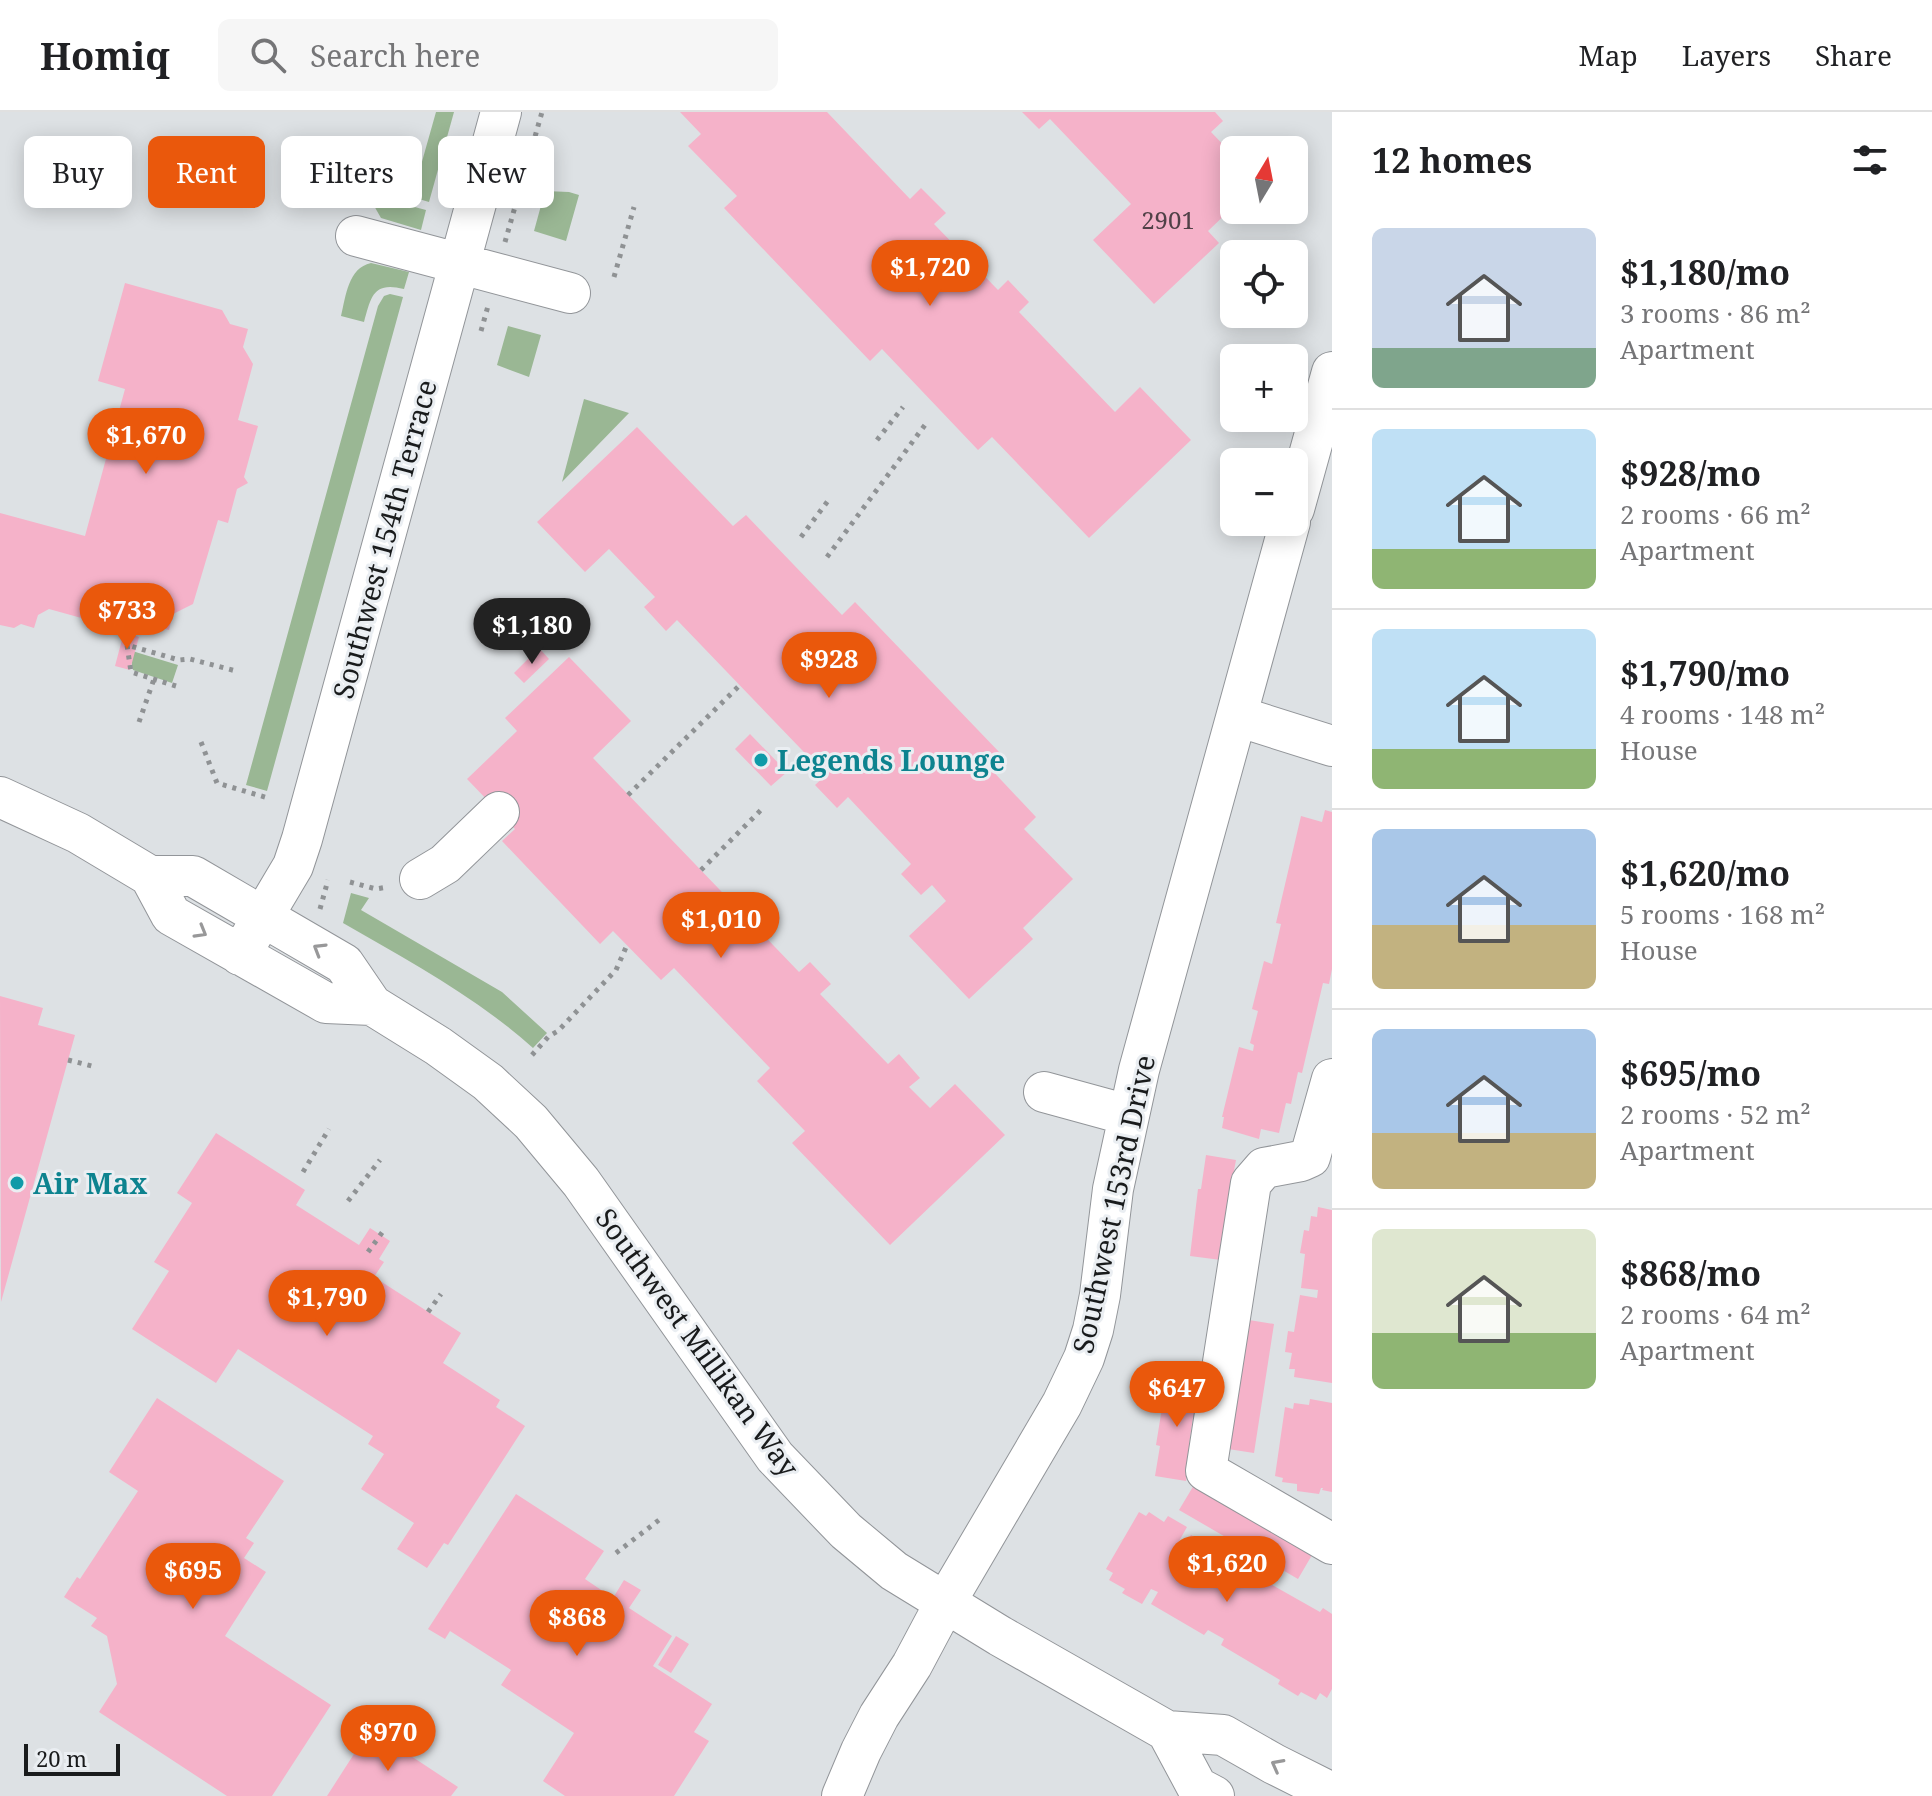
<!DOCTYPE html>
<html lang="en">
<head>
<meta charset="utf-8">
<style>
  body { margin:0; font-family:"Noto Serif",serif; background:#f6f6f6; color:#202124; height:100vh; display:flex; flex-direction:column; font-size:30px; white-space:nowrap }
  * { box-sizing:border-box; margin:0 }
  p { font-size:26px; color:#757577 }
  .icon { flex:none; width:44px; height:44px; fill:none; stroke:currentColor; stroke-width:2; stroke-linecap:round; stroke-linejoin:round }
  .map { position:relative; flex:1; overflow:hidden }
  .sheet { display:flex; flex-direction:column; background:#fff; width:600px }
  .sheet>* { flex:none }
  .hud { position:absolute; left:24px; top:24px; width:760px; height:72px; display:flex; gap:16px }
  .needle { width:52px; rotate:10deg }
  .buttons { position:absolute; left:1220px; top:24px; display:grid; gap:16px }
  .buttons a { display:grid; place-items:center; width:88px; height:88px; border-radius:12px; background:#fff; box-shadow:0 4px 20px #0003; font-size:40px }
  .scale { position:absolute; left:24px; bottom:20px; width:96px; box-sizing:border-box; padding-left:8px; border:4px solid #191b1c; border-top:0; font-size:22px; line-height:28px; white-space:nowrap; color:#191b1c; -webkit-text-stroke:6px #eaeef2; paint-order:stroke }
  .price { position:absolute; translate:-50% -68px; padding:0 18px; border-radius:28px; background:#ea580c; color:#fff; font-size:26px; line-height:52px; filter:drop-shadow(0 2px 4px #0008) }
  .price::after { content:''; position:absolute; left:50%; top:48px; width:24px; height:18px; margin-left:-12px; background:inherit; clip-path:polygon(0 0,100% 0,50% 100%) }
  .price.on { background:#222; color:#fff }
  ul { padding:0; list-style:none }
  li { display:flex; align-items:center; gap:24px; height:200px; padding:0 40px }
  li+li { border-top:2px solid #e0e0e0 }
  li span { display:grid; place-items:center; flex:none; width:224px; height:160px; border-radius:12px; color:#555 }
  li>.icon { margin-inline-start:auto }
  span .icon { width:96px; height:96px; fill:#fffc; stroke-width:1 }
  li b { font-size:34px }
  h2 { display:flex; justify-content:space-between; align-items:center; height:96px; padding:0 40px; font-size:34px }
  .tag { padding:0 28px; border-radius:12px; background:#fff; box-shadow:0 4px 20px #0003; font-size:28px; line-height:72px }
  .tag.on { background:#ea580c; color:#fff }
  header { display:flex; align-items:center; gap:48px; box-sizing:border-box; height:112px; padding:0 40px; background:#fff; border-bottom:2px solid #e0e0e0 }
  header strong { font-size:38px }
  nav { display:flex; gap:44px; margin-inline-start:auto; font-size:28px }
  .search { width:560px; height:72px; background:#f6f6f6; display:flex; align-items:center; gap:20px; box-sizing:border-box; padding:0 28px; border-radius:12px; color:#757577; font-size:30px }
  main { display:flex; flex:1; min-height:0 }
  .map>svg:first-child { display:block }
</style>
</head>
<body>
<header>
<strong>Homiq</strong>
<div class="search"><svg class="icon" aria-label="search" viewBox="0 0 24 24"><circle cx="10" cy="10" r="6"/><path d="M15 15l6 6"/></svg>Search here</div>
<nav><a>Map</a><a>Layers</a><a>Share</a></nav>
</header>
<main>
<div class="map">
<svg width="1332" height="1684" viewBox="0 0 1332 1684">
  <rect width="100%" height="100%" fill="#dde1e4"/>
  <path fill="#9ab794" d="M436 0H454L429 90 412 85Z
    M545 79 569 80 579 83 566 129 534 119Z
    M373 84 426 98 421 118 381 106 373 92Z
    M371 151 409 160 404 177C373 169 371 185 364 210L341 204C346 184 348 156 371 151Z
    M390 182 403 185 267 679 246 673 378 194 384 184Z
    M508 214 541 223 529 265 497 253Z
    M584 287 629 301 562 370Z
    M507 489 547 509 527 528 498 521Z
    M129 538 178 553 172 571 133 558Z
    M351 781 369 786 361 798 502 880 547 921 533 936C476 885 409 849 343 811Z"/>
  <path fill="#f5b2c9" d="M680 0H827L910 87 921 76 946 101 934 112 998 178 1008 168 1029 190 1019 200 1115 300 1140 275 1191 328 1089 426 992 325 978 338 882 237 870 249 724 96 737 84 688 34 701 22Z
    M1022 0H1215L1223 9 1211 20 1234 44V94L1208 119 1219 131 1154 192 1093 128 1131 92 1050 7 1039 17Z
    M125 171 222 198 230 212 248 217 243 235 253 252 238 308 258 314 244 365 248 371 237 377 228 411 218 408 193 492 173 502 169 518 153 514 139 522 49 497 38 503 34 516 21 512 14 516 0 513V401L85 424 125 277 98 269Z
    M637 315 733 414 746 403 842 503 855 490 1001 642 988 654 1036 705 1024 717 1073 767 1023 816 1033 827 969 887 909 824 946 789 932 773 921 783 901 762 911 752 848 685 837 696 815 673 826 663 677 508 666 519 644 495 655 485 609 437 585 460 537 410Z
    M124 520 139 525 130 558 115 554Z
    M539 536 549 547 524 571 514 561Z
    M569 545 631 609 593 646 799 860 810 850 831 872 820 882 888 952 899 942 920 966 909 975 930 996 955 972 1005 1023 890 1133 792 1031 805 1019 757 969 770 956 674 856 661 868 613 819 600 832 502 729 515 717 467 667 517 619 505 606Z
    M750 622 787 660 771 674 735 637Z
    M1325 698 1332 700V857L1329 872 1323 871 1302 961 1298 960 1291 992 1286 991 1279 1021 1261 1017 1259 1027 1222 1016 1224 1005H1222L1239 935 1253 939 1254 933 1250 931 1258 899 1252 897 1264 849 1272 852 1281 812 1276 811 1301 704 1322 710Z
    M0 884 43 896 38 913 75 923 1 1190Z
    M216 1021 305 1078 296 1093 359 1133 370 1116 390 1129 379 1147 384 1150 374 1165 461 1221 443 1251 500 1288 496 1295 525 1314 448 1433 444 1431 427 1456 397 1437 414 1411 361 1377 384 1342 368 1332 373 1324 238 1237 216 1271 132 1217 169 1159 154 1150 192 1091 177 1081Z
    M1206 1043 1236 1048 1224 1113H1226L1221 1148 1190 1144 1198 1077H1201Z
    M1318 1095 1332 1098V1271L1294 1265 1295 1257H1289L1292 1241 1285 1240 1288 1219 1294 1220 1300 1183 1317 1186 1318 1178 1301 1176 1305 1142 1300 1141 1304 1118 1309 1119 1311 1104 1317 1105Z
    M1249 1208 1274 1212 1254 1341 1228 1337Z
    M1170 1265 1202 1270 1197 1305H1193L1189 1333 1192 1334 1186 1369 1155 1364 1160 1334 1156 1333 1162 1296 1165 1297Z
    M157 1286 284 1369 246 1426 254 1431 244 1446 266 1460 225 1524 331 1593 272 1684H227L99 1600 117 1572 107 1524 91 1514 97 1506 64 1485 77 1465 80 1467 138 1379 109 1360Z
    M1310 1287 1332 1291V1380L1322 1378 1323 1376H1321L1319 1382 1297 1379V1372L1282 1370 1283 1366 1275 1364 1285 1295 1293 1297 1294 1291 1309 1293Z
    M1194 1373 1312 1443 1298 1467 1179 1398Z
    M516 1382 604 1439 585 1467 613 1486 624 1468 641 1478 629 1496 672 1524 653 1554 712 1592 694 1620 709 1629 674 1684H565L543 1669 574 1621 501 1573 511 1558 450 1519 445 1527 428 1517Z
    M1139 1400 1146 1404 1149 1400 1164 1410 1168 1404 1187 1415 1178 1431 1184 1435 1191 1423 1245 1455 1241 1461 1258 1471 1260 1466 1320 1500 1323 1496 1332 1502V1577L1327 1586 1320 1581 1316 1588 1301 1580 1298 1584 1278 1572 1280 1568 1221 1533 1224 1527 1208 1518 1204 1523 1151 1492 1158 1480 1151 1477 1142 1492 1122 1481 1125 1477 1109 1468 1113 1461 1106 1457Z
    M676 1524 689 1532 671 1561 658 1553Z
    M370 1617 458 1675 451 1684H327Z"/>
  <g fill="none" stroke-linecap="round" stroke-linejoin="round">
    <defs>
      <path id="minor" d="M356 124 570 181
        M1294 397 1332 260
        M1237 604 1332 634
        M0 685 78 721 150 764 171 803 326 891 372 893
        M150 764H193L344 852 372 893 438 934 488 970 531 1010 581 1070 775 1345 846 1419 894 1459 1000 1524 1167 1619 1223 1623 1274 1652 1332 1681
        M420 767 445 752 499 700
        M240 843 293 754 302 727C369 485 433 242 501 0
        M1332 967 1310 1045 1301 1049 1264 1056 1251 1071 1206 1359 1332 1432
        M1044 980 1128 1003
        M1167 1619 1197 1675 1214 1684
        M842 1684 861 1639 879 1604 912 1553 945 1491 1062 1292 1084 1246 1093 1218 1100 1183 1113 1077 1139 958 1290 410"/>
    </defs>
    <use href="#minor" stroke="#929599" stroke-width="42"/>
    <path stroke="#8f9294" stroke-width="5" stroke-dasharray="4 6" stroke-linecap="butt" d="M505 130 542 0
      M614 165 634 95
      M481 219 488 194
      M877 328 903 295
      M801 425 830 386
      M827 445 925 313
      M176 574 131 560 127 533 179 548 190 547 236 559
      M139 610 154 567
      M201 630 217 671 268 686
      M628 683 740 573
      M701 758 763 696
      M350 770 376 777 388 775
      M320 797 328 768
      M532 943 549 924 558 919 616 858 627 833
      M68 948 92 954
      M303 1060 329 1017
      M348 1089 380 1048
      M368 1140 384 1118
      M428 1200 441 1182
      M616 1441 659 1408"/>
    <use href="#minor" stroke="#fff" stroke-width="40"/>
  </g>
  <defs><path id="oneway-chevron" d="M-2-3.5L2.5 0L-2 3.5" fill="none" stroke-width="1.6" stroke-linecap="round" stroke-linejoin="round" transform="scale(2)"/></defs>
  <g stroke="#989899">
    <use href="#oneway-chevron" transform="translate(201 820) rotate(30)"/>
    <use href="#oneway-chevron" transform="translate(319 837) rotate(-149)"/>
    <use href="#oneway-chevron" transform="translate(1277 1653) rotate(-152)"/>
  </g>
  <g fill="#0f9aa8" stroke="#eaeef2" stroke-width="3">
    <circle cx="761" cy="648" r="8"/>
    <circle cx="17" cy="1071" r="8"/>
  </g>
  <g text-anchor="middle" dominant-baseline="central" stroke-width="6" stroke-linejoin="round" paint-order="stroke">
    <g font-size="24" fill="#504147">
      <text x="1168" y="107">2901</text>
    </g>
    <g font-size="28" fill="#191b1c" stroke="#eaeef2">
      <text transform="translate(384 427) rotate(-75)">Southwest 154th Terrace</text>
      <text transform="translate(1113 1092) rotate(-78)">Southwest 153rd Drive</text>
      <text transform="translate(698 1230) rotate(54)">Southwest Millikan Way</text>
    </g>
    <g font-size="28" font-weight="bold" fill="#0d838f" stroke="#eaeef2" text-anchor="start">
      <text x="777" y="648">Legends Lounge</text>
      <text x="33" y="1071">Air Max</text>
    </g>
  </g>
</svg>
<div class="buttons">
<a><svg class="needle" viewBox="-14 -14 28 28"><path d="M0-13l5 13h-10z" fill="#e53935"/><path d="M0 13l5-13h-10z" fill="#757577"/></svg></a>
<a><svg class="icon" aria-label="locate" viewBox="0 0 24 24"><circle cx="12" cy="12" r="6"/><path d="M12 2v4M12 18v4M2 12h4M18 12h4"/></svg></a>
<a>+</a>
<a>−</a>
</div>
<div class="scale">20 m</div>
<b class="price" style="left:930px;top:196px">$1,720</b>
<b class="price" style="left:146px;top:364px">$1,670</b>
<b class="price" style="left:127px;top:539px">$733</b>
<b class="price on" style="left:532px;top:554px">$1,180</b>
<b class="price" style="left:829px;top:588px">$928</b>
<b class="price" style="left:721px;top:848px">$1,010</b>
<b class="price" style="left:327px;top:1226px">$1,790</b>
<b class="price" style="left:1177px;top:1317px">$647</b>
<b class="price" style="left:1227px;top:1492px">$1,620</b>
<b class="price" style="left:193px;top:1499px">$695</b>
<b class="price" style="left:577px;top:1546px">$868</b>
<b class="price" style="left:388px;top:1661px">$970</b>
<div class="hud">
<a class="tag">Buy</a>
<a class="tag on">Rent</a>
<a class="tag">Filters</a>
<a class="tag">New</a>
</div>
</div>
<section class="sheet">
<h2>12 homes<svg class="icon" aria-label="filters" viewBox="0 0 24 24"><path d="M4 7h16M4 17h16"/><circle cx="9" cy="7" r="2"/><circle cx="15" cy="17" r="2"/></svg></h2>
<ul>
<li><span style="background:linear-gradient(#c9d6e8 75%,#7fa58c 0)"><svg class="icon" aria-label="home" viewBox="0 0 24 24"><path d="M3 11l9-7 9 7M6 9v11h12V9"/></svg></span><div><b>$1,180/mo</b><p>3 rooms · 86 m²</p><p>Apartment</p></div></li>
<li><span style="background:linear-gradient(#bfe0f5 75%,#8fb573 0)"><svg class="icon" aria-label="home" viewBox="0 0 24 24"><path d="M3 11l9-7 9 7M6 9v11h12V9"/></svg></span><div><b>$928/mo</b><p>2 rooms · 66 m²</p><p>Apartment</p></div></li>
<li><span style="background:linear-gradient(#bfe0f5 75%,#8fb573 0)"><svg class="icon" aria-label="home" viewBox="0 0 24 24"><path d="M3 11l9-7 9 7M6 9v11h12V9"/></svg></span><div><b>$1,790/mo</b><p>4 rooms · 148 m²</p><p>House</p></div></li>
<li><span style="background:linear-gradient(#a9c7e8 60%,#c2b280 0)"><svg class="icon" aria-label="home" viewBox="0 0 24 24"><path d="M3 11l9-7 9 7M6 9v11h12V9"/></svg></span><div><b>$1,620/mo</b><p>5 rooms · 168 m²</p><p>House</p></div></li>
<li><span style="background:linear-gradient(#a9c7e8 65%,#c2b280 0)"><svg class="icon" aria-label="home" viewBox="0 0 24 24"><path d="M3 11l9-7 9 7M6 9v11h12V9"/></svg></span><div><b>$695/mo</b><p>2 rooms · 52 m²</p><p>Apartment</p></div></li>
<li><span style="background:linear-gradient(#dfe7d0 65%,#8fb573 0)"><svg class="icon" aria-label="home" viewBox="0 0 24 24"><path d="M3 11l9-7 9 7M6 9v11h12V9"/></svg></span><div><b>$868/mo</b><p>2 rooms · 64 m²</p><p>Apartment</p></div></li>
</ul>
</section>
</main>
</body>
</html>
